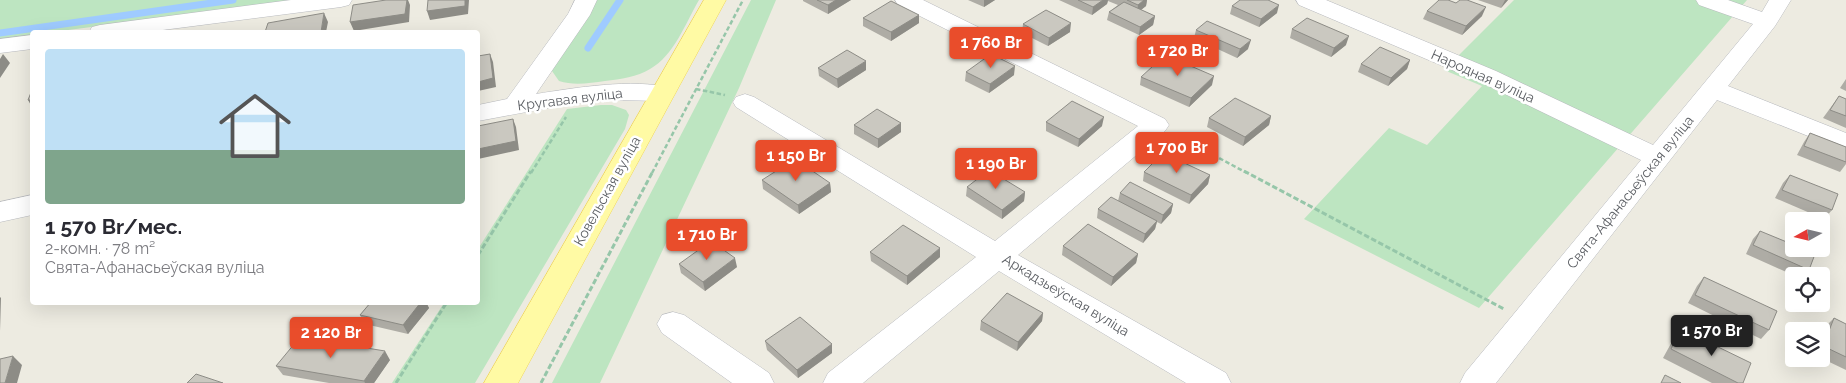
<!DOCTYPE html>
<html lang="ru">
<head>
<meta charset="utf-8">
<style>
  body { margin:0; font-family:Raleway,sans-serif; background:#f2f2f3; color:#2b2b33; height:100vh; display:flex; flex-direction:column; font-size:19px; white-space:nowrap }
  * { box-sizing:border-box; margin:0 }
  p { font-size:16px; color:#7c7c81 }
  .icon { flex:none; width:28px; height:28px; fill:none; stroke:currentColor; stroke-width:2; stroke-linecap:round; stroke-linejoin:round }
  .map { position:relative; flex:1; overflow:hidden }
  .panel { position:absolute; left:30px; top:30px; width:450px; height:275px; display:flex; flex-direction:column; background:#fff; border-radius:5px; box-shadow:0 5px 20px #0002 }
  .panel>* { flex:none }
  .needle { width:32px; rotate:262deg }
  .controls { position:absolute; left:1785px; top:212px; display:grid; gap:10px }
  .controls a { display:grid; place-items:center; width:45px; height:45px; border-radius:5px; background:#fff; box-shadow:0 5px 20px #0002; font-size:25px }
  .price { position:absolute; translate:-50% -42px; padding:0 11px; border-radius:5px; background:#e94d2b; color:#fff; font-size:16px; line-height:32px; filter:drop-shadow(0 1px 2px #0008) }
  .price::after { content:''; position:absolute; left:50%; top:30px; width:15px; height:11px; margin-left:-8px; background:inherit; clip-path:polygon(0 0,100% 0,50% 100%) }
  .price.selected { background:#222; color:#fff }
  ul { padding:0; list-style:none }
  li { display:grid; align-content:center; gap:10px; height:265px; padding:0 15px }
  li span { display:grid; place-items:center; height:155px; border-radius:5px; color:#555 }
  li>.icon { margin-inline-start:auto }
  span .icon { width:90px; height:90px; fill:#fffc; stroke-width:1 }
  li b { font-size:21px }
  .map>svg:first-child { display:block }
</style>
</head>
<body>
<div class="map">
<svg width="1846" height="383" viewBox="0 0 1846 383">
  <rect width="100%" height="100%" fill="#edebe1"/>
  <path fill="#bde5c1" d="M0 0H298L53 32H32V35L0 40Z
    M596 0H699C686 22 674 56 650 69 637 77 621 79 605 81 590 83 574 86 559 81L552 71 554 66 584 24Z
    M751 0H776L739 88 600 383H552Z
    M1514 0H1747L1479 308 1304 219 1389 128 1427 145 1482 86 1444 70Z
    M601 105H612L626 110 629 115 625 129 475 383H392L444 303 478 302V249L567 109Z"/>
  <g fill="none" stroke-linecap="round" stroke-linejoin="round">
    <path stroke="#9fcbff" stroke-width="7" d="M0 33 233 0
      M588 48 620 0"/>
    <defs>
      <path id="minor" d="M291 0H352L349 5 341 7 147 32H89L92 27 100 25Z
        M575 0H597L590 15 536 94C574 88 633 78 671 88L674 93 671 98 662 101 615 100 569 104 478 121V105L507 99 568 14Z
        M895 0H923L1165 119 1169 125 1165 131 1018 255 1226 373 1231 383H1186L999 271 863 383H823L828 373 976 257 736 107 733 102 736 97 745 94 754 97 995 241 1138 126 898 5Z
        M1296 0H1326L1496 71 1653 145 1753 24 1699 5 1696 0H1728L1762 12 1769 0H1791L1775 26 1728 86 1846 133V151L1717 100 1496 383H1460L1465 373 1641 160 1478 81 1299 5Z
        M32 35V49L0 53V39Z
        M32 195V215L0 222V202Z
        M673 312 684 315 769 373 774 383H732L662 333 657 324 662 315Z"/>
      <path id="major" d="M704 0H726L518 383H484Z"/>
    </defs>
    <use href="#minor" stroke="#b7b9be" stroke-width="1"/>
    <use href="#major" stroke="#f1d656" stroke-width="1"/>
    <path stroke="#96c6a9" stroke-width="2.5" stroke-dasharray="4.5 2.5" stroke-linecap="butt" d="M696 89 725 95
      M1176 135 1247 173
      M531 173 566 117
      M652 173 743 0"/>
    <path stroke="#96c6a9" stroke-width="3" stroke-dasharray="5.5 2.5" stroke-linecap="butt" d="M1244 171 1504 309
      M478 255 531 171
      M396 383 447 302
      M541 383 653 171"/>
    <use href="#minor" fill="#fff" fill-rule="evenodd"/>
    <use href="#major" fill="#fffaa4" fill-rule="evenodd"/>
  </g>
  <path fill="#aeaca5" d="M803 0H851L828 14 803 1Z
    M968 0H995L984 7Z
    M1059 0H1147L1146 6 1141 10 1155 16 1153 25 1139 35 1107 20 1109 12 1118 5 1108 1 1107 4 1092 15Z
    M1478 0H1508L1501 8Z
    M1232 6 1277 13 1259 27 1230 14Z
    M1427 11 1482 16 1462 35 1423 19Z
    M919 15V23L891 41 863 26V18Z
    M1023 24 1070 32 1048 46 1022 33Z
    M1292 29 1346 45 1331 57 1290 38Z
    M1196 30 1248 49 1237 58 1194 38Z
    M1410 60 1407 69 1388 86 1358 72 1361 64Z
    M818 68 866 70 838 88 819 76Z
    M966 72 1014 75 989 93 965 81Z
    M1141 77 1212 85 1189 107 1140 85Z
    M1846 79V91L1840 88Z
    M1839 96 1846 99V128L1823 118Z
    M1271 116 1269 125 1243 146 1207 127 1209 118Z
    M1046 122 1102 126 1078 147 1046 131Z
    M901 123V132L878 148 854 134V125Z
    M1810 133 1846 147V164L1840 172 1797 155 1804 142Z
    M1144 172 1210 175 1208 184 1189 204 1143 181Z
    M1790 175 1832 210 1824 219 1775 198 1783 183Z
    M762 180 830 183 831 192 799 214 763 189Z
    M967 187 1025 192 1024 201 1002 219 966 196Z
    M1120 193 1173 204 1171 213 1161 224 1157 222 1155 229 1143 243 1097 218 1098 209 1118 201Z
    M1760 231 1809 270 1803 276H1795L1746 254 1753 239Z
    M1063 246 1138 254 1136 263 1111 286 1062 255Z
    M870 252 940 257 907 285 871 261Z
    M679 264 737 267 705 291 681 273Z
    M1704 277 1769 330 1761 339 1688 303 1697 286Z
    M371 302H426L429 308 408 334 365 324 360 315Z
    M1043 313 1042 321 1017 351 980 330 981 321Z
    M1834 318 1846 324V370L1821 358V337L1825 327Z
    M1681 329 1743 383H1712L1663 358 1674 338Z
    M765 341 832 344V353L798 378 767 350Z
    M390 360 374 383H329L283 375 276 366Z"/>
  <path fill="#8d8c86" d="M407 0H408L410 5 409 22 354 31 350 22Z
    M465 0H469L468 14 430 20 427 11Z
    M836 0H851L828 14V5Z
    M984 0H995L984 7Z
    M1103 0H1108L1107 4 1092 15 1093 7Z
    M1144 0H1147L1146 6 1137 13 1138 5Z
    M1505 0H1508L1501 8Z
    M1279 5 1277 13 1259 27 1261 19Z
    M1486 7 1482 16 1462 35 1466 26Z
    M324 13 328 22 326 32H321Z
    M919 15V23L891 41V32Z
    M1155 16 1153 25 1139 35 1140 27Z
    M1071 23 1070 32 1048 46 1049 38Z
    M1349 36 1346 45 1331 57 1334 48Z
    M1251 40 1248 49 1237 58 1240 49Z
    M3 54 10 63 0 78V59Z
    M490 54 493 62 496 87 478 91V82Z
    M1410 60 1407 69 1388 86 1391 78Z
    M866 61V70L838 88 837 79Z
    M1015 66 1014 75 989 93 990 84Z
    M1214 76 1212 85 1189 107 1191 98Z
    M28 100H32V107Z
    M1271 116 1269 125 1243 146 1245 137Z
    M1104 117 1102 126 1078 147 1079 139Z
    M513 119 516 127 519 150 478 159V149Z
    M901 123V132L878 148V139Z
    M1210 175 1208 184 1189 204 1191 195Z
    M830 183 831 192 799 214 798 205Z
    M1025 192 1024 201 1002 219V210Z
    M1173 204 1171 213 1161 224 1163 215Z
    M1157 221 1155 229 1143 243 1145 234Z
    M940 248V257L907 285V276Z
    M1138 254 1136 263 1111 286 1113 277Z
    M735 258 737 267 705 291 703 282Z
    M0 297 1 298 0 331Z
    M421 302H426L429 308 408 334 403 325Z
    M1043 313 1042 321 1017 351 1018 342Z
    M832 344V353L798 378 797 370Z
    M385 351 390 360 374 383H365L364 381Z
    M13 356 22 365 17 383H5Z"/>
  <path fill="#cac8c0" stroke="#8d8c86" d="M386 0H407L405 14 350 22 353 5Z
    M428 0H465V6L427 11Z
    M817 0H836L828 5Z
    M1078 0H1103L1093 7Z
    M1127 0H1144L1138 5Z
    M1240 0H1268L1279 5 1261 19 1232 6Z
    M1439 0H1448L1456 3 1460 0H1467L1486 7 1466 26 1427 11Z
    M891 1 919 15 891 32 863 18Z
    M1124 2 1155 16 1140 27 1109 12Z
    M1046 10 1071 23 1049 38 1023 24Z
    M324 13 321 32H265L268 23Z
    M1307 18 1349 36 1334 48 1292 29Z
    M1207 21 1251 40 1240 49 1196 30Z
    M1380 47 1410 60 1391 78 1361 64Z
    M847 50 866 61 837 79 818 68Z
    M490 54 493 78 478 82V56Z
    M991 54 1015 66 990 84 966 72Z
    M1165 55 1214 76 1191 98 1141 77Z
    M32 90V100H28Z
    M1839 96 1846 99V116L1830 110Z
    M1235 98 1271 116 1245 137 1209 118Z
    M1072 101 1104 117 1079 139 1046 122Z
    M877 109 901 123 878 139 854 125Z
    M513 119 516 141 478 149V126Z
    M1810 133 1846 147V162L1804 146Z
    M1163 153 1210 175 1191 195 1144 172Z
    M795 159 830 183 798 205 762 180Z
    M989 170 1025 192 1002 210 967 187Z
    M1790 175 1838 194 1832 210 1782 190Z
    M1130 182 1173 204 1163 215 1120 193Z
    M1111 197 1157 221 1145 234 1098 209Z
    M1088 224 1138 254 1113 277 1063 246Z
    M903 225 940 248 907 276 870 252Z
    M1760 231 1794 245V249H1802L1815 254 1809 270 1753 245Z
    M711 241 735 258 703 282 679 264Z
    M1704 277 1777 311 1769 330 1695 295Z
    M1007 293 1043 313 1018 342 981 321Z
    M371 302H421L403 325 360 315Z
    M800 317 832 344 797 370 765 341Z
    M1834 318 1846 324V357L1823 346Z
    M1681 329 1751 363 1743 383H1738L1671 349Z
    M300 337 385 351 364 381 276 366Z
    M13 356 5 383H0V359Z
    M196 374 223 383H187Z
    M1665 375 1681 383H1661Z"/>
  <g text-anchor="middle" dominant-baseline="central" stroke-width="5" stroke-linejoin="round" paint-order="stroke">
    <g font-size="14" fill="#5a5d62" stroke="#fff">
      <text transform="translate(1483 76) rotate(24)">Народная вуліца</text>
      <text transform="translate(570 99) rotate(-7)">Кругавая вуліца</text>
      <text transform="translate(607 191) rotate(-61)">Ковельская вуліца</text>
      <text transform="translate(1630 192) rotate(-51)">Свята-Афанасьеўская вуліца</text>
      <text transform="translate(1066 295) rotate(31)">Аркадзьеўская вуліца</text>
    </g>
  </g>
</svg>
<div class="controls">
<a><svg class="needle" viewBox="-14 -14 28 28"><path d="M0-13l5 13h-10z" fill="#e53935"/><path d="M0 13l5-13h-10z" fill="#7c7c81"/></svg></a>
<a><svg class="icon" aria-label="locate" viewBox="0 0 24 24"><circle cx="12" cy="12" r="6"/><path d="M12 2v4M12 18v4M2 12h4M18 12h4"/></svg></a>
<a><svg class="icon" aria-label="layers" viewBox="0 0 24 24"><path d="M12 4l9 5-9 5-9-5zM3 14l9 5 9-5"/></svg></a>
</div>
<b class="price" style="left:991px;top:69px">1 760 Br</b>
<b class="price" style="left:1178px;top:77px">1 720 Br</b>
<b class="price" style="left:1177px;top:174px">1 700 Br</b>
<b class="price" style="left:796px;top:182px">1 150 Br</b>
<b class="price" style="left:996px;top:190px">1 190 Br</b>
<b class="price" style="left:707px;top:261px">1 710 Br</b>
<b class="price selected" style="left:1712px;top:357px">1 570 Br</b>
<b class="price" style="left:331px;top:359px">2 120 Br</b>
<section class="panel">
<ul>
<li><span style="background:linear-gradient(#bfe0f5 65%,#7fa58c 0)"><svg class="icon" aria-label="home" viewBox="0 0 24 24"><path d="M3 11l9-7 9 7M6 9v11h12V9"/></svg></span><div><b>1 570 Br/мес.</b><p>2-комн. · 78 m²</p><p>Свята-Афанасьеўская вуліца</p></div></li>
</ul>
</section>
</div>
</body>
</html>
